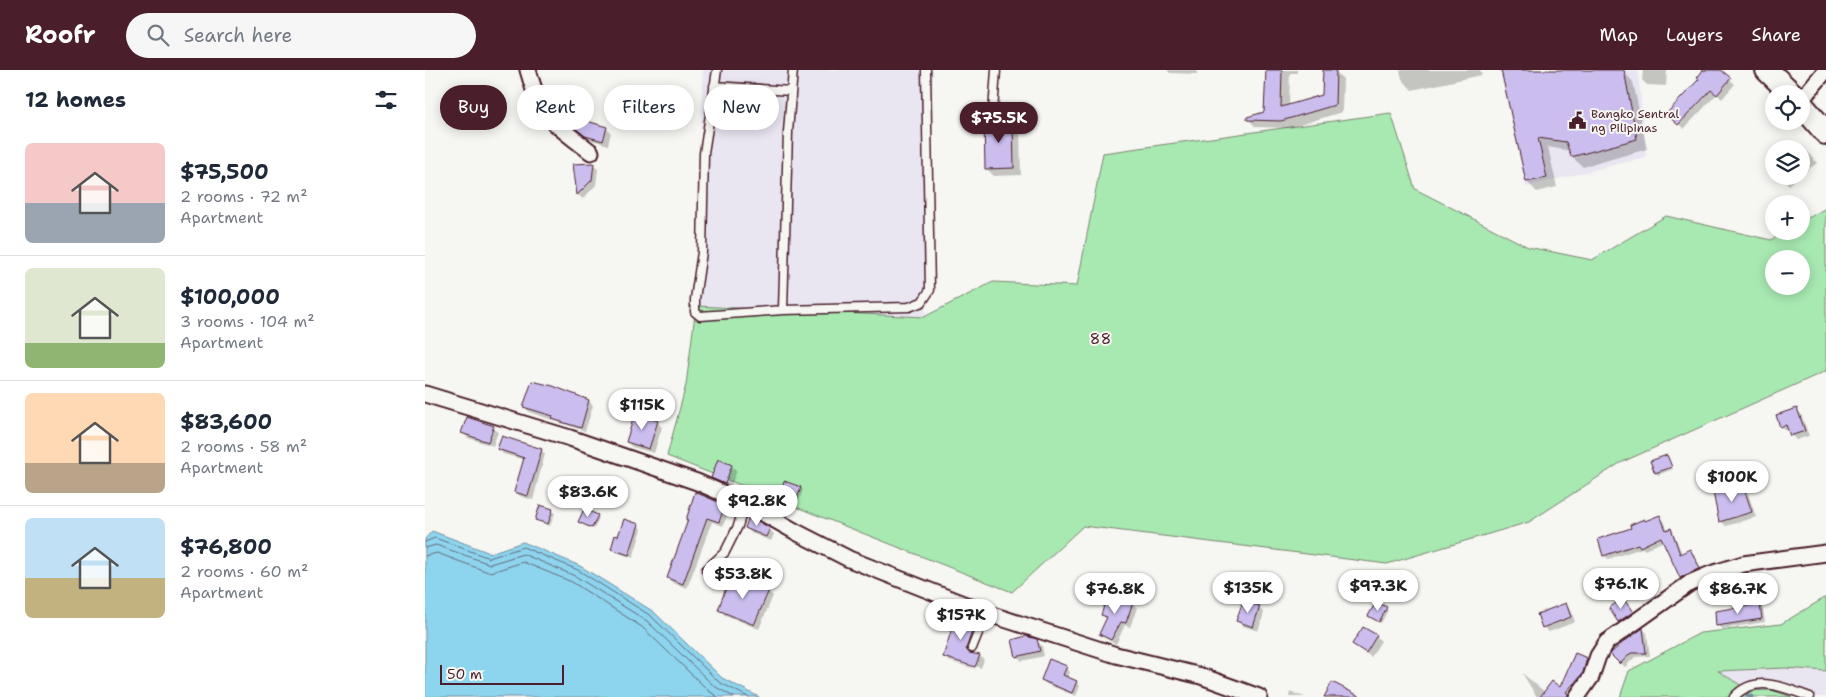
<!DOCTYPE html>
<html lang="en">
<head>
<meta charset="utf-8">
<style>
  body { margin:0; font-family:"Shantell Sans",sans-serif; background:#f6f6f7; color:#1f2937; height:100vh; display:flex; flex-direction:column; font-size:19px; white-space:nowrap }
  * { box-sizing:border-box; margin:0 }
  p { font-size:16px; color:#747a83 }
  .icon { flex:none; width:28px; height:28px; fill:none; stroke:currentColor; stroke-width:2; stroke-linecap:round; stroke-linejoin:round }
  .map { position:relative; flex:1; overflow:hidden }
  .sheet { display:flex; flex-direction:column; background:#fff; width:425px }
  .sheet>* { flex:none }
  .banner { position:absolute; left:15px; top:15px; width:475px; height:45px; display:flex; gap:10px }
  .tools { position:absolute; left:1340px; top:15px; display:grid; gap:10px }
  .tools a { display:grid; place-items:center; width:45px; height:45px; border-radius:50%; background:#fff; box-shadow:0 2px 12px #0003; font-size:25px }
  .scale { position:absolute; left:15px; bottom:12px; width:124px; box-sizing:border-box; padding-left:5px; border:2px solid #4a1f2b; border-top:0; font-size:14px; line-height:18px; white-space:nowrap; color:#4a1f2b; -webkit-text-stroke:4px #f6f6f2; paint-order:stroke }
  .price { position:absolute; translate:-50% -42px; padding:0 11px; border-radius:18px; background:#fff; color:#222; font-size:16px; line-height:32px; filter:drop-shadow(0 1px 2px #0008) }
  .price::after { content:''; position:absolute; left:50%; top:30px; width:15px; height:11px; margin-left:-8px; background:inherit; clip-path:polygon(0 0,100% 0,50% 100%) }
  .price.active { background:#4a1f2b; color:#fff }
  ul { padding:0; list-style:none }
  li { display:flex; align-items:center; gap:15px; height:125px; padding:0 25px }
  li+li { border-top:1px solid #e0e1e3 }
  li span { display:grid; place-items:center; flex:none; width:140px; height:100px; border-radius:8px; color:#555 }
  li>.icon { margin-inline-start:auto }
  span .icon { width:60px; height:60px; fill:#fffc; stroke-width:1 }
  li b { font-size:21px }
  h2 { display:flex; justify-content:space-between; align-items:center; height:60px; padding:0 25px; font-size:21px }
  .tag { padding:0 18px; border-radius:22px; background:#fff; box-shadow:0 2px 12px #0003; font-size:18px; line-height:45px }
  .tag.active { background:#4a1f2b; color:#fff }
  header { display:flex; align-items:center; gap:30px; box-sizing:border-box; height:70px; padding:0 25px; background:#4a1f2b; color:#fff }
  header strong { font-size:24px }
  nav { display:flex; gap:28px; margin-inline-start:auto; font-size:18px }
  .search { width:350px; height:45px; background:#f6f6f7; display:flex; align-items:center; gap:12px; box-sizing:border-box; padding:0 18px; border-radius:28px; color:#747a83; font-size:19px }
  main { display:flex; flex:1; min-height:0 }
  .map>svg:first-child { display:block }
</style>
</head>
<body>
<header>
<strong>Roofr</strong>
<div class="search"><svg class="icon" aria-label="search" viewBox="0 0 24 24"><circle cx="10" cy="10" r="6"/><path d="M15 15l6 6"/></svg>Search here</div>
<nav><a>Map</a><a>Layers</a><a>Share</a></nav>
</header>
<main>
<section class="sheet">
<h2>12 homes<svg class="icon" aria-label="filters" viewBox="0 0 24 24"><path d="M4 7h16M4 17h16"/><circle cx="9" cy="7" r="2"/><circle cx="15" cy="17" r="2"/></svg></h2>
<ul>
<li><span style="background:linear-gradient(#f6c9c9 60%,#9aa5b1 0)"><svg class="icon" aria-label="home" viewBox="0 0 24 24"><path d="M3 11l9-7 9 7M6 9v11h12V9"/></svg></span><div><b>$75,500</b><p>2 rooms · 72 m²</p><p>Apartment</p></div></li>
<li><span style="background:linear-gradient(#dfe7d0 75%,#8fb573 0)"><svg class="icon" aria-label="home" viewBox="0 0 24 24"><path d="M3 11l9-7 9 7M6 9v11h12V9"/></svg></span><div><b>$100,000</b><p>3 rooms · 104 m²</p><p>Apartment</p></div></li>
<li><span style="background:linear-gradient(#ffd9b3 70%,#b9a48a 0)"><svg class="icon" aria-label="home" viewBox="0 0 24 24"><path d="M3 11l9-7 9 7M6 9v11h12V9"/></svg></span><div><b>$83,600</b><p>2 rooms · 58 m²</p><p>Apartment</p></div></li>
<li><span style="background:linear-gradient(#bfe0f5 60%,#c2b280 0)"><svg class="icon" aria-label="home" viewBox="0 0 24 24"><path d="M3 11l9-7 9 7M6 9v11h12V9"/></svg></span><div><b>$76,800</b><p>2 rooms · 60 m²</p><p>Apartment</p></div></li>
</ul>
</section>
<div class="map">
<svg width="1401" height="627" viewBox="0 0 1401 627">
  <rect width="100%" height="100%" fill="#f6f6f2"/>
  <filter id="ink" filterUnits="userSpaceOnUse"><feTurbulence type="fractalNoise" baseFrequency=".02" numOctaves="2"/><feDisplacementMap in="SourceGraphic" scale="10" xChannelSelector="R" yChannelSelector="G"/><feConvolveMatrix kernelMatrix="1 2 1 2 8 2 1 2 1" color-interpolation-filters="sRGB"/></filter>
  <g filter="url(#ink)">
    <path fill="#e9e5f1" d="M278 0H508L500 247 271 236Z
      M1075 0H1213L1221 87 1101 117Z
      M1360 598 1401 601V627H1253L1292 601Z"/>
    <path fill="#a8e9b2" stroke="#79846e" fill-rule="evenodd" d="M966 43 990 119 1103 177 1167 190 1241 146 1346 170 1360 161H1376V152L1401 138V301L1195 393 1104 452 962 494 658 456 587 522 242 386 261 315 271 236 499 247 568 212 652 216 678 83ZM1349 189H1376V216H1349Z
      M1401 527V601L1360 598 1293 601 1325 621 1346 620 1367 627H1195L1204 601 1275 563 1356 554Z"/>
    <path fill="#8dd5ee" stroke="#728ca0" d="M7 461 65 483 98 472 155 496 229 542 297 608 334 627H0V469Z"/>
    <path fill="#0003" d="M742 0H772V4L745 3Z
      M842 0H872V3H865L864 36 898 26 911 2 918 9 917 42 864 58 831 57 824 50 841 43Z
      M975 0H1055L1057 5 987 20 977 9Z
      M1078 0H1192L1198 1 1208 12 1222 79 1158 97 1147 87 1145 81 1123 77 1132 117 1112 122 1102 112Z
      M1218 0H1242L1241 16 1222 15 1217 10Z
      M1280 0H1294L1310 14 1297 29 1292 24 1259 59 1243 44 1275 10Z
      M587 50 595 58 596 105 569 106 561 98Z
      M181 58 186 63 183 75 167 70 156 62Z
      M1378 76 1392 93 1376 105V79H1374Z
      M168 94 173 99 171 115 158 129 153 125 150 95Z
      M1356 106H1375L1364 115Z
      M107 313 164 331 168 336 160 361 104 342 100 337Z
      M1371 339 1376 344 1384 366 1371 370 1366 365 1364 360 1361 361 1356 356Z
      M232 352 237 357 229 383 207 377 202 372Z
      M68 357 73 362 68 376 43 368 38 363Z
      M74 379 116 380 120 384 108 430 95 426 91 422 100 390 78 384Z
      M1242 386 1248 399 1233 405 1231 403Z
      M307 396 312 401 305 418 293 413 288 408Z
      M376 418 378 420 374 431 357 423Z
      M1318 418 1323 423 1331 447 1301 456 1296 451Z
      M299 436 304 441 298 456 287 452 262 518 248 513 243 508 264 451 262 449Z
      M127 440 130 443 125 456 112 450Z
      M172 446 174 448 169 459 155 452Z
      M1235 447 1239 451 1243 461 1246 460 1249 464 1257 484 1265 480 1269 484 1278 503 1260 511 1256 507 1239 471 1220 480 1217 478 1183 489 1179 485 1208 459Z
      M213 455 217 459 208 488 191 482 187 478 194 468Z
      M321 458 344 459 349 464 346 471 326 463Z
      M343 521 348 526 334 559 300 545 295 540Z
      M1198 530 1212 548 1199 557 1185 538Z
      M707 533 712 538 705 557 700 555 691 574 680 568 675 564 682 550 678 545Z
      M1141 535 1146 540 1150 552 1124 562 1119 557Z
      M1335 535 1338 539 1340 552 1296 559 1293 555Z
      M834 538 839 543 833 561 818 556 813 551Z
      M961 538 963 540 956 553 944 546Z
      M550 550 555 555 545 584 555 586 559 590 556 598 523 587V589L555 601 524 591 519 586Z
      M1218 559 1222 563 1225 586 1210 587 1200 597 1187 584 1197 575Z
      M951 566 956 571 946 587 929 574Z
      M611 570 617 576 619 586 597 591 592 586Z
      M1162 589 1164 592 1158 607 1142 624 1143 627H1112L1097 603 1120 622 1135 619Z
      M641 597 645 602 642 608 651 612 655 616 651 626 621 614 617 609Z
      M865 622 880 627H864Z"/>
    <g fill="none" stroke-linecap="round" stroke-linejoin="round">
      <path stroke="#656879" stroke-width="1" d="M0 472 10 468 64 488 98 477 153 500 226 546 294 612 323 627
        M0 478 11 475 65 494 98 484 150 506 222 551 289 616 309 627
        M0 486 12 483 63 502 70 501 98 492 147 512 217 557 284 621 293 627"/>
      <path stroke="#728ca0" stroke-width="5" d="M1323 626 1326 627"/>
    </g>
    <path fill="#cbbeef" stroke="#4a1f2b" d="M841 0H857L856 37 897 25 898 0H911L910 35 856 51 822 50V47L839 42Z
      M1076 0H1199L1212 69 1146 87 1141 72 1113 68 1122 108 1101 112Z
      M1278 0H1296L1306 8 1292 25 1286 20 1253 55 1241 44 1274 9 1272 8Z
      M152 48 182 57 178 71 160 66 150 58Z
      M588 49 589 98 560 99 559 50Z
      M169 93 167 110 152 125 148 94Z
      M107 311 128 316 164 330 156 358 127 349 128 346 98 337Z
      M1372 338 1380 361 1365 366 1361 355 1355 357 1351 345Z
      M210 343 233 351 224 379 201 372Z
      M42 347 69 356 63 372 36 363Z
      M77 366 117 379 103 426 89 422 99 388 72 379Z
      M1242 385 1247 397 1230 403 1225 391Z
      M293 389 307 395 300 414 286 408Z
      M359 411 376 417 372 429 355 424Z
      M1318 416 1327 442 1294 452 1288 422Z
      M270 422 300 435 294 452 282 448 258 514 242 508 263 450H261Z
      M115 435 128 439 123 454 110 450Z
      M159 439 173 445 167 458 153 452Z
      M1235 445 1241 460 1246 458 1255 484 1265 479 1275 498 1255 508 1236 467 1215 477 1213 474 1178 486 1173 469 1206 458 1205 455 1219 449 1220 451Z
      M324 446 345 458 341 467 320 458Z
      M199 449 214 454 204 485 186 479 190 465 193 466Z
      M306 504 344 520 329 555 293 540Z
      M683 524 708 532 701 553 696 552 686 570 674 564 682 547 676 545Z
      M1198 528 1208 542 1193 552 1184 538Z
      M818 531 835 536 828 557 811 551Z
      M951 532 962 537 954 552 943 546Z
      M1141 533 1146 547 1117 558 1112 544Z
      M1335 534 1337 549 1291 556 1290 541Z
      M532 542 551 549 541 579 544 583 555 585 550 597 518 587Z
      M938 557 952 565 941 583 927 574Z
      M1218 558 1221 583H1206L1195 594 1185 584 1196 574Z
      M601 566 612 569 615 581 591 587 587 570Z
      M1150 583 1162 588 1158 603 1141 622 1143 624V627H1115L1127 611 1135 617Z
      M624 589 642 596 638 605 652 611 647 623 616 610Z
      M907 612 936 627H899Z"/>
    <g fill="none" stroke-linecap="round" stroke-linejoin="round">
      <defs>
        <path id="service" d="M292 0 279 83 277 182 270 229V242L275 246 358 240 484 237 497 232 505 220 501 0
          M289 16 366 21
          M568 41 571 0
          M358 240 363 62 368 0
          M281 500 300 482 313 456 320 433
          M547 578 561 543
          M1309 627C1331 603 1360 618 1385 627"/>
        <path id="minor" d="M103 0C107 13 110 25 116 37 126 53 151 70 166 82
          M1376 30 1401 0
          M0 324 145 368 272 412 320 433 373 463 424 489 561 543 691 585 776 606 834 627
          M1152 627 1166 607 1173 586 1182 572 1265 513 1286 504 1318 494 1401 483"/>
        <path id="secondary" d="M1342 0 1367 24
          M1376 34 1401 63"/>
      </defs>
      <use href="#service" stroke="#4a1f2b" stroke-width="11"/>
      <use href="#minor" stroke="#4a1f2b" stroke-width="19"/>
      <use href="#secondary" stroke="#4a1f2b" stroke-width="26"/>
      <use href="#service" stroke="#f6f6f2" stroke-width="8"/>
      <use href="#minor" stroke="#f6f6f2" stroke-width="15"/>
      <use href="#secondary" stroke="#f6f6f2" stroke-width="22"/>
    </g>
  </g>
  <defs>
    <symbol id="civic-bare" viewBox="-9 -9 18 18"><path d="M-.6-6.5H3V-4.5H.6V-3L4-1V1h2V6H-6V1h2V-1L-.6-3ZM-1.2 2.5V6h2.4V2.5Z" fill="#4a1f2b" stroke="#f6f6f2" stroke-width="2.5" paint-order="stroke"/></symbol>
  </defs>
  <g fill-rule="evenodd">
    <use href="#civic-bare" x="1140" y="38" width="25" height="25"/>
  </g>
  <g text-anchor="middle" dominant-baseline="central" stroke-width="4" stroke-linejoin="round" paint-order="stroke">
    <g font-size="12" fill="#4a1f2b" stroke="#f6f6f2" text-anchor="start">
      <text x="1166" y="44">Bangko Sentral<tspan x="1166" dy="14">ng Pilipinas</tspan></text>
    </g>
    <g font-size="15" letter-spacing="1" fill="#4a1f2b" stroke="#f6f6f2">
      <text x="676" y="269">88</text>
    </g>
  </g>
</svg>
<div class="tools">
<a><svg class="icon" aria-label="locate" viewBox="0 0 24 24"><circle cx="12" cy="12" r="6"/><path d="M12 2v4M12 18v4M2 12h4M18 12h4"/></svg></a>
<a><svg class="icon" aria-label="layers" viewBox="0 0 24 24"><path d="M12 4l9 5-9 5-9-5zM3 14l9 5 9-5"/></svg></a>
<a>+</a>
<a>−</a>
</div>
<div class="scale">50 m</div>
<b class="price active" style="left:574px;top:74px">$75.5K</b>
<b class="price" style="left:217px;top:361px">$115K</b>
<b class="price" style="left:1307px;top:433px">$100K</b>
<b class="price" style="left:163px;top:448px">$83.6K</b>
<b class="price" style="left:332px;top:457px">$92.8K</b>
<b class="price" style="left:318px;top:530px">$53.8K</b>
<b class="price" style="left:1196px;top:540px">$76.1K</b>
<b class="price" style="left:953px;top:542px">$97.3K</b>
<b class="price" style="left:823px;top:544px">$135K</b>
<b class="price" style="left:690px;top:545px">$76.8K</b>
<b class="price" style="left:1313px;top:545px">$86.7K</b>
<b class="price" style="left:536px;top:571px">$157K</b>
<div class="banner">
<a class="tag active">Buy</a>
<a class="tag">Rent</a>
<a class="tag">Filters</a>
<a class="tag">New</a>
</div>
</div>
</main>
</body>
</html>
